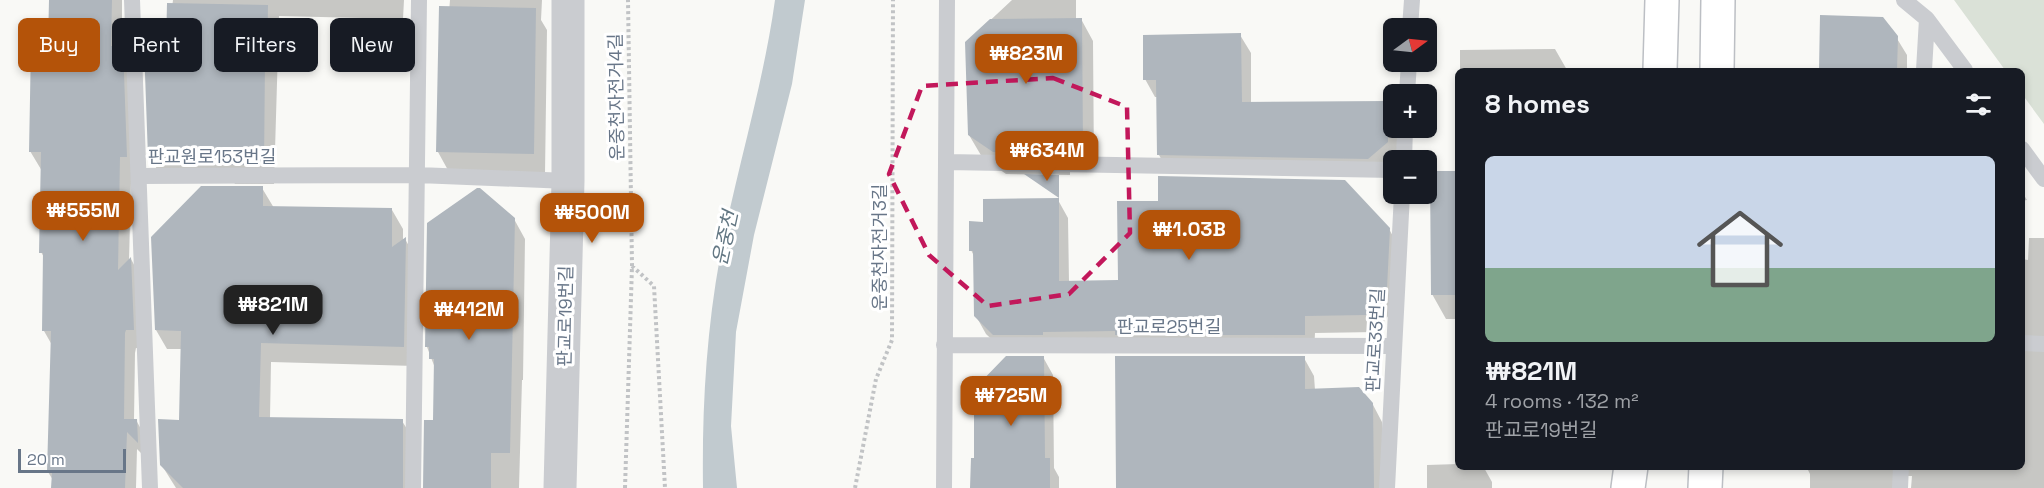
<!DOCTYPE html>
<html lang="en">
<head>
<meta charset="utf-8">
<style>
  body { margin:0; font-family:"Space Grotesk","Noto Sans KR",sans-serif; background:#242831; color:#f1f3f6; height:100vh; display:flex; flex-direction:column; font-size:22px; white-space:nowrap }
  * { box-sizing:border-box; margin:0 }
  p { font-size:20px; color:#9ea1a6 }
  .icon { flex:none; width:33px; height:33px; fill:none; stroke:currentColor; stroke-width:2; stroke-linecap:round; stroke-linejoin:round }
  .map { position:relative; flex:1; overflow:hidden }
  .panel { position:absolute; left:1455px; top:68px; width:570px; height:402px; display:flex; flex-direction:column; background:#171b24; border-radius:9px; box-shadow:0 3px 9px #0003 }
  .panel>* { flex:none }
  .guide { position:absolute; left:18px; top:18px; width:570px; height:54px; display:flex; gap:12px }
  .needle { width:39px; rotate:75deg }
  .tools { position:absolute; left:1383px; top:18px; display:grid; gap:12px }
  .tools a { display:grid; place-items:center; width:54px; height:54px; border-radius:9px; background:#171b24; box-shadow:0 3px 9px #0003; font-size:30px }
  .scale { position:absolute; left:18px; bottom:15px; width:108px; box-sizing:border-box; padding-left:6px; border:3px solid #687688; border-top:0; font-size:16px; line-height:21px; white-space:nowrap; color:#687688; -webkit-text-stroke:4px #fff; paint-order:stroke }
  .price { position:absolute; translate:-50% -51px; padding:0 14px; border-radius:12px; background:#b45309; color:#fff; font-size:20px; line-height:39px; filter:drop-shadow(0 2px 3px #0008) }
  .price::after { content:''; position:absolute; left:50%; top:36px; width:18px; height:14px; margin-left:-9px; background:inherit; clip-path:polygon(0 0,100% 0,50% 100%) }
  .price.current { background:#222; color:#fff }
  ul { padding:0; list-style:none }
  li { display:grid; align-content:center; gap:12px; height:318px; padding:0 30px }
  li span { display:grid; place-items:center; height:186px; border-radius:9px; color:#555 }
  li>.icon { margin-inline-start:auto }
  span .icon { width:108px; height:108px; fill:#fffc; stroke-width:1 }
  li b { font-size:26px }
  h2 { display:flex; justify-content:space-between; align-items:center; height:72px; padding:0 30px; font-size:26px }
  .chip { padding:0 21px; border-radius:9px; background:#171b24; box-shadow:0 3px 9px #0003; font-size:21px; line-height:54px }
  .chip.current { background:#b45309; color:#fff }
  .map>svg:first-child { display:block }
</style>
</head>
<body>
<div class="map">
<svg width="2044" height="488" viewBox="0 0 2044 488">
  <rect width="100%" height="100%" fill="#f9f9f6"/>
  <path fill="#dae1d7" d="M1954 0H2044V124L2022 94V70H2005Z"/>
  <path fill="#c1cacf" d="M775 0H805L792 84 754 235 736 332 731 426 737 488H703C702 410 706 334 720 257 736 171 763 87 775 0Z"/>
  <path fill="#0003" d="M50 0H122V46L134 67 129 261 131 259 141 278 144 349 136 348 135 353 134 420H136L147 440 148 460 137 449 136 488H53V480L48 472 52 345 44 331 45 259 41 252 42 171 30 151 50 46Z
    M173 0H404L403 19 279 16 274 184H235L231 178 161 176 150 157 167 48Z
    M450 0H542L541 20 547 30 545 174 449 172 438 152Z
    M1012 0H1076V20L1081 19 1093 41 1094 170H1070V175L1006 174 982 157 969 135 967 42Z
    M1822 17 1896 37 1907 55V70H1820Z
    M1240 35 1251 53V104L1387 102 1394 114V128H1397V160H1394V164L1169 173 1159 155 1158 97H1155L1145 79Z
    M1555 49 1567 70H1460V50Z
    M1458 172V319H1446L1432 294Z
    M262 188 274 208 392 210 403 229V241L405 239 416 258 415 366 271 362 270 418 402 421 414 440 413 488H176L161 464 180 421 182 349H167L156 330Z
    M2022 192 2027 200 2022 201Z
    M1058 200 1068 218 1069 282H1119L1389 229 1399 247 1396 306 1376 332 1315 333 1314 353 1005 352 986 334 976 316 974 256 971 250 985 223Z
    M514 219 525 239 523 380H522L519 488H425L434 421 435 368 427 347Z
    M2029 238H2044V488H1911L1912 476H1908L1902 488H1810V474L1806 466H2022V259L2028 260Z
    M1043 357 1053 375 1054 468 1059 477V488H972L976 459Z
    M1304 358 1314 376 1315 390 1372 403 1382 422 1387 488H1118Z
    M1458 464V466H1483L1492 482V488H1427V465Z"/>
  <path fill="#afb6bd" d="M49 0H112L111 46H123L127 157H120L118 270 131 257 134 330H126L125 333 124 419H137L138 443 127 432 125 488H51L52 473 47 472 51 331H42L43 253H39L41 152H29L31 44H48Z
    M167 3 268 5 267 60H265L264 165H222L228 159 148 157 144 46 166 47Z
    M439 6 536 8 534 154 436 152Z
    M1820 15 1883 17 1898 36 1897 70H1819Z
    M1082 18 1083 149H1058V154L993 152 968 135 965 42 990 19Z
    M1241 33 1242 102 1388 101V142L1368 159 1157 155 1156 80H1143V35Z
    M1430 171H1458V295H1431Z
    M1024 174 1059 175V198Z
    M1158 176 1345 180 1390 228 1387 288 1366 315 1305 316V335H1115V331L1043 332V335H993L974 316 973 251H969V221L983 222V199L1059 198V281L1118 280 1117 201H1158Z
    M201 186H263V206L392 208V247L406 237 404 347 261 343 259 417 403 419V488H183L160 465 158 419 179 420 181 331 155 330 151 237Z
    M477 188H480L515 218 510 453H491V488H423L424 420H433L434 359H429V347H425L427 223Z
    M1006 356H1044L1045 458H1050V488H970L971 458H974V389Z
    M1115 356H1305V389L1359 387 1373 403 1374 488H1116Z"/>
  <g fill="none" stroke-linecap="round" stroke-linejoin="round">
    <defs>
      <path id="secondary" d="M1660 70 1662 0
        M1717 70 1718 0
        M1628 488 1631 466
        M1705 488 1706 466"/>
    </defs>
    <use href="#secondary" stroke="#bcbfc4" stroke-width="36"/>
    <path stroke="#c1c3c5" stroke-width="4" stroke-dasharray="3 3" stroke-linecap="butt" d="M632 266 654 286 665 488
      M625 488 632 266 628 0
      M855 488 876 379 892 340 893 0"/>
    <path stroke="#caccd0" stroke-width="16" d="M132 0 150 488
      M1904 0 1927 19 1924 70
      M1927 19 1965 70
      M1410 28 1412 0
      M1407 94 1409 62
      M2022 149 2044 179
      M1404 160 1405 128
      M946 162 1394 170
      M139 176 418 175 568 181
      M2022 343 2044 344
      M944 345 1394 346
      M413 488 419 0
      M944 488 947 0
      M1387 488 1402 194
      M1900 488 1901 466"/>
    <path stroke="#caccd0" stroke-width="33" d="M560 488 568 181V0"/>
    <use href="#secondary" stroke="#fff" stroke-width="33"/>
  </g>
  <path fill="none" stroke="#c2185b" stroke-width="4.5" stroke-dasharray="12 8" stroke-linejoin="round" d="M1053 78 1127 107 1130 233 1069 294 988 306 929 255 889 174 922 86Z"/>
  <g text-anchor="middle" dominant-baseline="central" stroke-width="6" stroke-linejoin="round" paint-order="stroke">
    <g font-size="18" fill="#687688" stroke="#fff">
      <text transform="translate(616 97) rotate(-91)">운중천자전거4길</text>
      <text x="212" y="156">판교원로153번길</text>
      <text transform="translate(879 247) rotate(-90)">운중천자전거3길</text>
      <text transform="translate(565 316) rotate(-89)">판교로19번길</text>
      <text x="1169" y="326">판교로25번길</text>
      <text transform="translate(1375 340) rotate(-87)">판교로33번길</text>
    </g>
    <g font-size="20" font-style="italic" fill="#637783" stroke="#fff">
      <text transform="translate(725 238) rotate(-78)">운중천</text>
    </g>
  </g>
</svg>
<div class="tools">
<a><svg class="needle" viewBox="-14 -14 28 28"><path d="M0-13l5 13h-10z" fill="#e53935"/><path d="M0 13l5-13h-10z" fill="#9ea1a6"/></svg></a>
<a>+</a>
<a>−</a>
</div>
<div class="scale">20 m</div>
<b class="price" style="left:1026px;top:85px">₩823M</b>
<b class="price" style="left:1047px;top:182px">₩634M</b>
<b class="price" style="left:83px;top:242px">₩555M</b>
<b class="price" style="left:592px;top:244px">₩500M</b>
<b class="price" style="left:1189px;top:261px">₩1.03B</b>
<b class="price current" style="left:273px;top:336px">₩821M</b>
<b class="price" style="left:469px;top:341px">₩412M</b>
<b class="price" style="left:1011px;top:427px">₩725M</b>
<div class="guide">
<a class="chip current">Buy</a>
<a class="chip">Rent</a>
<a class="chip">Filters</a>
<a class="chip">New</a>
</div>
<section class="panel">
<h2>8 homes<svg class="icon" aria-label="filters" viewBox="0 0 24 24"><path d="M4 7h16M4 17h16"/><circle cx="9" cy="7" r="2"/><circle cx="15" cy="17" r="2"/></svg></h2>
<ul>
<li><span style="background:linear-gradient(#c9d6e8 60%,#7fa58c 0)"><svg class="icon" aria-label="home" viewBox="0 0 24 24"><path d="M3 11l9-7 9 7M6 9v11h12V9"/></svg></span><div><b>₩821M</b><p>4 rooms · 132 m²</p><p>판교로19번길</p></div></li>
</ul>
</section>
</div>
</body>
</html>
